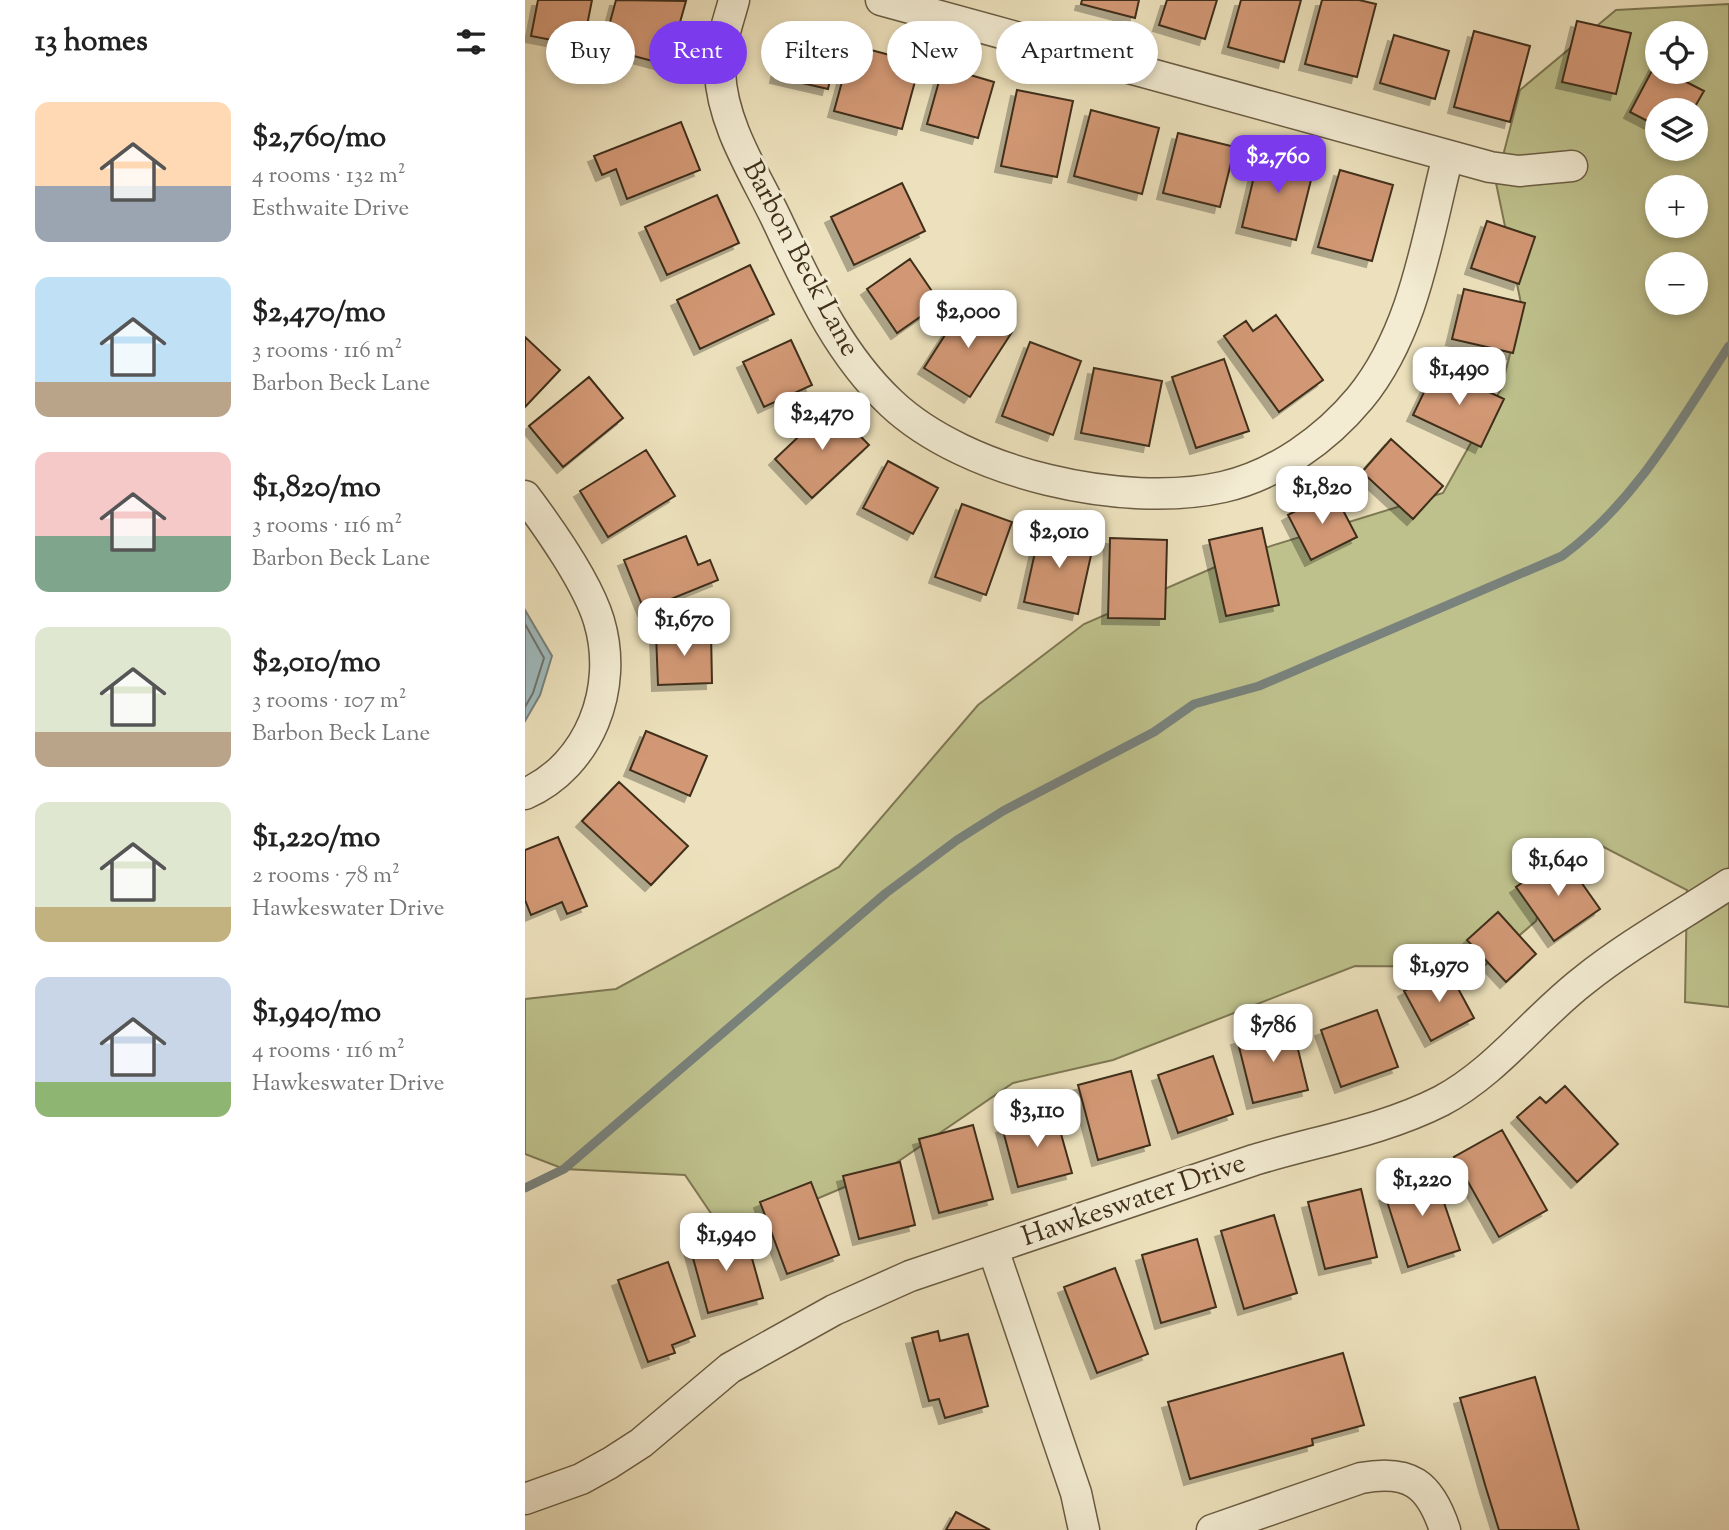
<!DOCTYPE html>
<html lang="en">
<head>
<meta charset="utf-8">
<style>
  body { margin:0; font-family:"Sorts Mill Goudy",serif; background:#f6f6f6; color:#222; height:100vh; display:flex; flex-direction:column; font-size:26px; white-space:nowrap }
  * { box-sizing:border-box; margin:0 }
  p { font-size:23px; color:#767676 }
  .icon { flex:none; width:38px; height:38px; fill:none; stroke:currentColor; stroke-width:2; stroke-linecap:round; stroke-linejoin:round }
  .map { position:relative; flex:1; overflow:hidden }
  .side { display:flex; flex-direction:column; background:#fff; width:525px }
  .side>* { flex:none }
  .banner { position:absolute; left:21px; top:21px; width:665px; height:63px; display:flex; gap:14px }
  .buttons { position:absolute; left:1120px; top:21px; display:grid; gap:14px }
  .buttons a { display:grid; place-items:center; width:63px; height:63px; border-radius:50%; background:#fff; box-shadow:0 4px 10px #0003; font-size:35px }
  .price { position:absolute; translate:-50% -60px; padding:0 16px; border-radius:14px; background:#fff; color:#222; font-size:23px; line-height:46px; filter:drop-shadow(0 2px 4px #0008) }
  .price::after { content:''; position:absolute; left:50%; top:42px; width:21px; height:16px; margin-left:-10px; background:inherit; clip-path:polygon(0 0,100% 0,50% 100%) }
  .price.active { background:#7c3aed; color:#fff }
  ul { padding:0; list-style:none }
  li { display:flex; align-items:center; gap:21px; height:175px; padding:0 35px }
  li span { display:grid; place-items:center; flex:none; width:196px; height:140px; border-radius:14px; color:#555 }
  li>.icon { margin-inline-start:auto }
  span .icon { width:84px; height:84px; fill:#fffc; stroke-width:1 }
  li b { font-size:30px }
  h2 { display:flex; justify-content:space-between; align-items:center; height:84px; padding:0 35px; font-size:30px }
  .pill { padding:0 24px; border-radius:32px; background:#fff; box-shadow:0 4px 10px #0003; font-size:24px; line-height:63px }
  .pill.active { background:#7c3aed; color:#fff }
  main { display:flex; flex:1; min-height:0 }
  .map>svg:first-child { display:block }
</style>
</head>
<body>
<main>
<section class="side">
<h2>13 homes<svg class="icon" aria-label="filters" viewBox="0 0 24 24"><path d="M4 7h16M4 17h16"/><circle cx="9" cy="7" r="2"/><circle cx="15" cy="17" r="2"/></svg></h2>
<ul>
<li><span style="background:linear-gradient(#ffd9b3 60%,#9aa5b1 0)"><svg class="icon" aria-label="home" viewBox="0 0 24 24"><path d="M3 11l9-7 9 7M6 9v11h12V9"/></svg></span><div><b>$2,760/mo</b><p>4 rooms · 132 m²</p><p>Esthwaite Drive</p></div></li>
<li><span style="background:linear-gradient(#bfe0f5 75%,#b9a48a 0)"><svg class="icon" aria-label="home" viewBox="0 0 24 24"><path d="M3 11l9-7 9 7M6 9v11h12V9"/></svg></span><div><b>$2,470/mo</b><p>3 rooms · 116 m²</p><p>Barbon Beck Lane</p></div></li>
<li><span style="background:linear-gradient(#f6c9c9 60%,#7fa58c 0)"><svg class="icon" aria-label="home" viewBox="0 0 24 24"><path d="M3 11l9-7 9 7M6 9v11h12V9"/></svg></span><div><b>$1,820/mo</b><p>3 rooms · 116 m²</p><p>Barbon Beck Lane</p></div></li>
<li><span style="background:linear-gradient(#dfe7d0 75%,#b9a48a 0)"><svg class="icon" aria-label="home" viewBox="0 0 24 24"><path d="M3 11l9-7 9 7M6 9v11h12V9"/></svg></span><div><b>$2,010/mo</b><p>3 rooms · 107 m²</p><p>Barbon Beck Lane</p></div></li>
<li><span style="background:linear-gradient(#dfe7d0 75%,#c2b280 0)"><svg class="icon" aria-label="home" viewBox="0 0 24 24"><path d="M3 11l9-7 9 7M6 9v11h12V9"/></svg></span><div><b>$1,220/mo</b><p>2 rooms · 78 m²</p><p>Hawkeswater Drive</p></div></li>
<li><span style="background:linear-gradient(#c9d6e8 75%,#8fb573 0)"><svg class="icon" aria-label="home" viewBox="0 0 24 24"><path d="M3 11l9-7 9 7M6 9v11h12V9"/></svg></span><div><b>$1,940/mo</b><p>4 rooms · 116 m²</p><p>Hawkeswater Drive</p></div></li>
</ul>
</section>
<div class="map">
<svg width="1204" height="1530" viewBox="0 0 1204 1530">
  <defs>
    <filter id="shadow"><feDropShadow dx="-6" dy="6" stdDeviation="0" flood-color="#0004"/></filter>
  </defs>
  <rect width="100%" height="100%" fill="#ece1bc"/>
  <filter id="stains"><feTurbulence type="fractalNoise" baseFrequency=".00286" numOctaves="4"/><feColorMatrix values="0 0 0 0 .2 0 0 0 0 .09 0 0 0 0 .02 0 0 0 .5 -.17"/></filter>
  <radialGradient id="worn" r=".72"><stop offset=".6" stop-color="#630" stop-opacity="0"/><stop offset="1" stop-color="#630" stop-opacity=".3"/></radialGradient>
  <path fill="#bec18c" stroke="#7e7853" stroke-width="2" fill-rule="evenodd" d="M1204 4V1007L1160 1002 1162 890 1071 843 1032 839 1011 921 958 967 830 966 588 1060 488 1083 362 1169 202 1237 160 1175 39 1169 0 1154V999L91 989 314 867 453 705 559 624 720 554 918 493 976 389 997 308 971 183 995 90 1091 10ZM1132 33H1171V72H1132ZM1132 110H1171V149H1132ZM1132 187H1171V226H1132ZM1132 264H1171V303H1132Z"/>
  <path fill="#9fbabd" stroke="#79827c" stroke-width="2" d="M0 610 27 656 15 695 0 721Z"/>
  <g fill="none" stroke-linecap="round" stroke-linejoin="round">
    <path stroke="#6f746c" stroke-width="2" d="M0 624 19 658 8 693 0 707"/>
    <path stroke="#79827c" stroke-width="9" d="M0 1188 39 1169 361 893 432 840 478 811 629 732 669 704 734 686 1037 556C1111 502 1155 421 1204 346"/>
  </g>
  <path fill="#d29875" stroke="#3f2f1a" stroke-width="2" filter="url(#shadow)" d="M13 0H67L58 46 6 36Z
    M91 0 161 1 143 65 78 48Z
    M557 0H614L610 18 556 4Z
    M642 0H692L680 39 634 25Z
    M716 0H776L759 62 703 47Z
    M797 0H834L851 4 832 77 780 64Z
    M1052 21 1106 33 1091 94 1037 82Z
    M262 29 314 41 303 89 251 77Z
    M949 31 1005 46 985 122 929 107Z
    M869 35 924 51 910 99 855 83Z
    M327 45 395 63 377 129 309 111Z
    M1130 65 1132 72H1142L1179 91 1168 110H1132V126L1105 112Z
    M418 67 469 82 453 138 402 124Z
    M492 90 548 101 532 177 476 166Z
    M566 110 634 128 617 194 549 176Z
    M156 122 175 170 102 199 91 169 77 175 69 156Z
    M653 133 710 147 695 207 638 193Z
    M735 151 790 164 771 240 717 227Z
    M815 170 868 185 847 261 793 247Z
    M377 183 400 231 329 265 306 217Z
    M192 195 214 243 142 275 120 227Z
    M962 221 1010 237 994 284 946 268Z
    M385 259 415 303 372 333 342 289Z
    M225 265 249 314 175 349 152 300Z
    M939 289 1000 303 988 353 927 339Z
    M441 302 487 332 445 397 399 368Z
    M751 315 798 380 754 412 699 336 721 321 728 331Z
    M0 337 35 370 0 407Z
    M266 340 287 385 239 407 218 362Z
    M505 342 556 361 528 435 477 416Z
    M699 359 724 431 671 448 647 377Z
    M911 367 979 399 956 447 888 415Z
    M569 368 637 381 624 446 556 433Z
    M64 377 98 418 38 467 4 426Z
    M306 406 344 445 287 498 250 459Z
    M866 439 918 486 888 519 837 472Z
    M121 450 150 496 83 537 55 491Z
    M363 461 413 488 388 534 338 508Z
    M808 491 832 537 786 560 763 515Z
    M437 504 487 522 461 595 410 577Z
    M516 525 570 537 553 614 499 602Z
    M737 528 754 605 701 616 684 540Z
    M161 536 173 565 185 560 193 580 119 610 99 560Z
    M585 538 642 540 640 619 583 618Z
    M186 632 187 683 133 685 131 634Z
    M121 731 182 756 165 796 105 770Z
    M94 782 163 846 126 885 57 821Z
    M33 837 62 906 42 914 37 902 6 915 0 900V850Z
    M1037 855 1075 909 1029 941 991 887Z
    M973 912 1011 954 981 982 942 940Z
    M922 968 949 1018 906 1041 879 991Z
    M852 1010 873 1067 816 1087 796 1030Z
    M767 1025 783 1090 728 1103 712 1039Z
    M688 1056 708 1114 653 1133 633 1075Z
    M606 1071 625 1145 573 1160 553 1085Z
    M1040 1086 1093 1144 1052 1182 992 1117 1015 1097 1021 1103Z
    M529 1109 547 1173 493 1187 477 1127 504 1119 503 1116Z
    M448 1125 468 1199 414 1213 394 1139Z
    M977 1130 1022 1210 974 1237 929 1157Z
    M375 1162 390 1225 334 1239 318 1176Z
    M907 1167 935 1250 883 1267 860 1195 874 1191 870 1179Z
    M286 1182 314 1255 262 1274 235 1202Z
    M836 1189 852 1257 800 1269 783 1202Z
    M749 1215 772 1293 719 1309 696 1231Z
    M220 1233 238 1298 183 1313 165 1247Z
    M672 1239 691 1307 636 1323 617 1255Z
    M143 1262 170 1336 147 1345 150 1353 123 1362 93 1280Z
    M590 1268 623 1354 572 1373 539 1287Z
    M413 1331 415 1341 443 1334 463 1406 420 1418 414 1399 404 1401 387 1338Z
    M818 1353 839 1425 787 1439 788 1445 665 1479 643 1402Z
    M1010 1377 1054 1530H974L961 1488 935 1398Z
    M431 1512 465 1530H421Z"/>
  <g fill="none" stroke-linecap="round" stroke-linejoin="round">
    <defs>
      <path id="minor" d="M209 0C203 23 193 48 195 72 197 123 228 171 250 216 282 283 311 351 366 403 441 474 599 509 698 487 751 475 801 439 835 398 890 331 902 237 923 156
        M356 0 965 167 994 171 1047 166
        M0 496C24 528 63 584 74 621 94 688 65 765 0 794
        M468 1249 551 1493 559 1530
        M0 1499 56 1479 85 1463 116 1443 205 1368 309 1310 385 1276 729 1160C791 1141 857 1131 916 1101 971 1072 1009 1019 1058 981 1103 945 1155 916 1204 884
        M687 1530 836 1478C885 1469 905 1484 920 1530"/>
    </defs>
    <use href="#minor" stroke="#6a5c42" stroke-width="33"/>
    <use href="#minor" stroke="#f3ecd3" stroke-width="30"/>
  </g>
  <g text-anchor="middle" dominant-baseline="central" stroke-width="6" stroke-linejoin="round" paint-order="stroke">
    <g font-size="28" fill="#3f2f1a" stroke="#f3ecd3">
      <text transform="translate(275 259) rotate(62)">Barbon Beck Lane</text>
      <text transform="translate(609 1201) rotate(-19)">Hawkeswater Drive</text>
    </g>
  </g>
  <rect width="100%" height="100%" filter="url(#stains)"/>
  <rect width="100%" height="100%" fill="url(#worn)"/>
</svg>
<div class="buttons">
<a><svg class="icon" aria-label="locate" viewBox="0 0 24 24"><circle cx="12" cy="12" r="6"/><path d="M12 2v4M12 18v4M2 12h4M18 12h4"/></svg></a>
<a><svg class="icon" aria-label="layers" viewBox="0 0 24 24"><path d="M12 4l9 5-9 5-9-5zM3 14l9 5 9-5"/></svg></a>
<a>+</a>
<a>−</a>
</div>
<b class="price active" style="left:753px;top:195px">$2,760</b>
<b class="price" style="left:443px;top:350px">$2,000</b>
<b class="price" style="left:934px;top:407px">$1,490</b>
<b class="price" style="left:297px;top:452px">$2,470</b>
<b class="price" style="left:797px;top:526px">$1,820</b>
<b class="price" style="left:534px;top:570px">$2,010</b>
<b class="price" style="left:159px;top:658px">$1,670</b>
<b class="price" style="left:1033px;top:898px">$1,640</b>
<b class="price" style="left:914px;top:1004px">$1,970</b>
<b class="price" style="left:748px;top:1064px">$786</b>
<b class="price" style="left:512px;top:1149px">$3,110</b>
<b class="price" style="left:897px;top:1218px">$1,220</b>
<b class="price" style="left:201px;top:1273px">$1,940</b>
<div class="banner">
<a class="pill">Buy</a>
<a class="pill active">Rent</a>
<a class="pill">Filters</a>
<a class="pill">New</a>
<a class="pill">Apartment</a>
</div>
</div>
</main>
</body>
</html>
